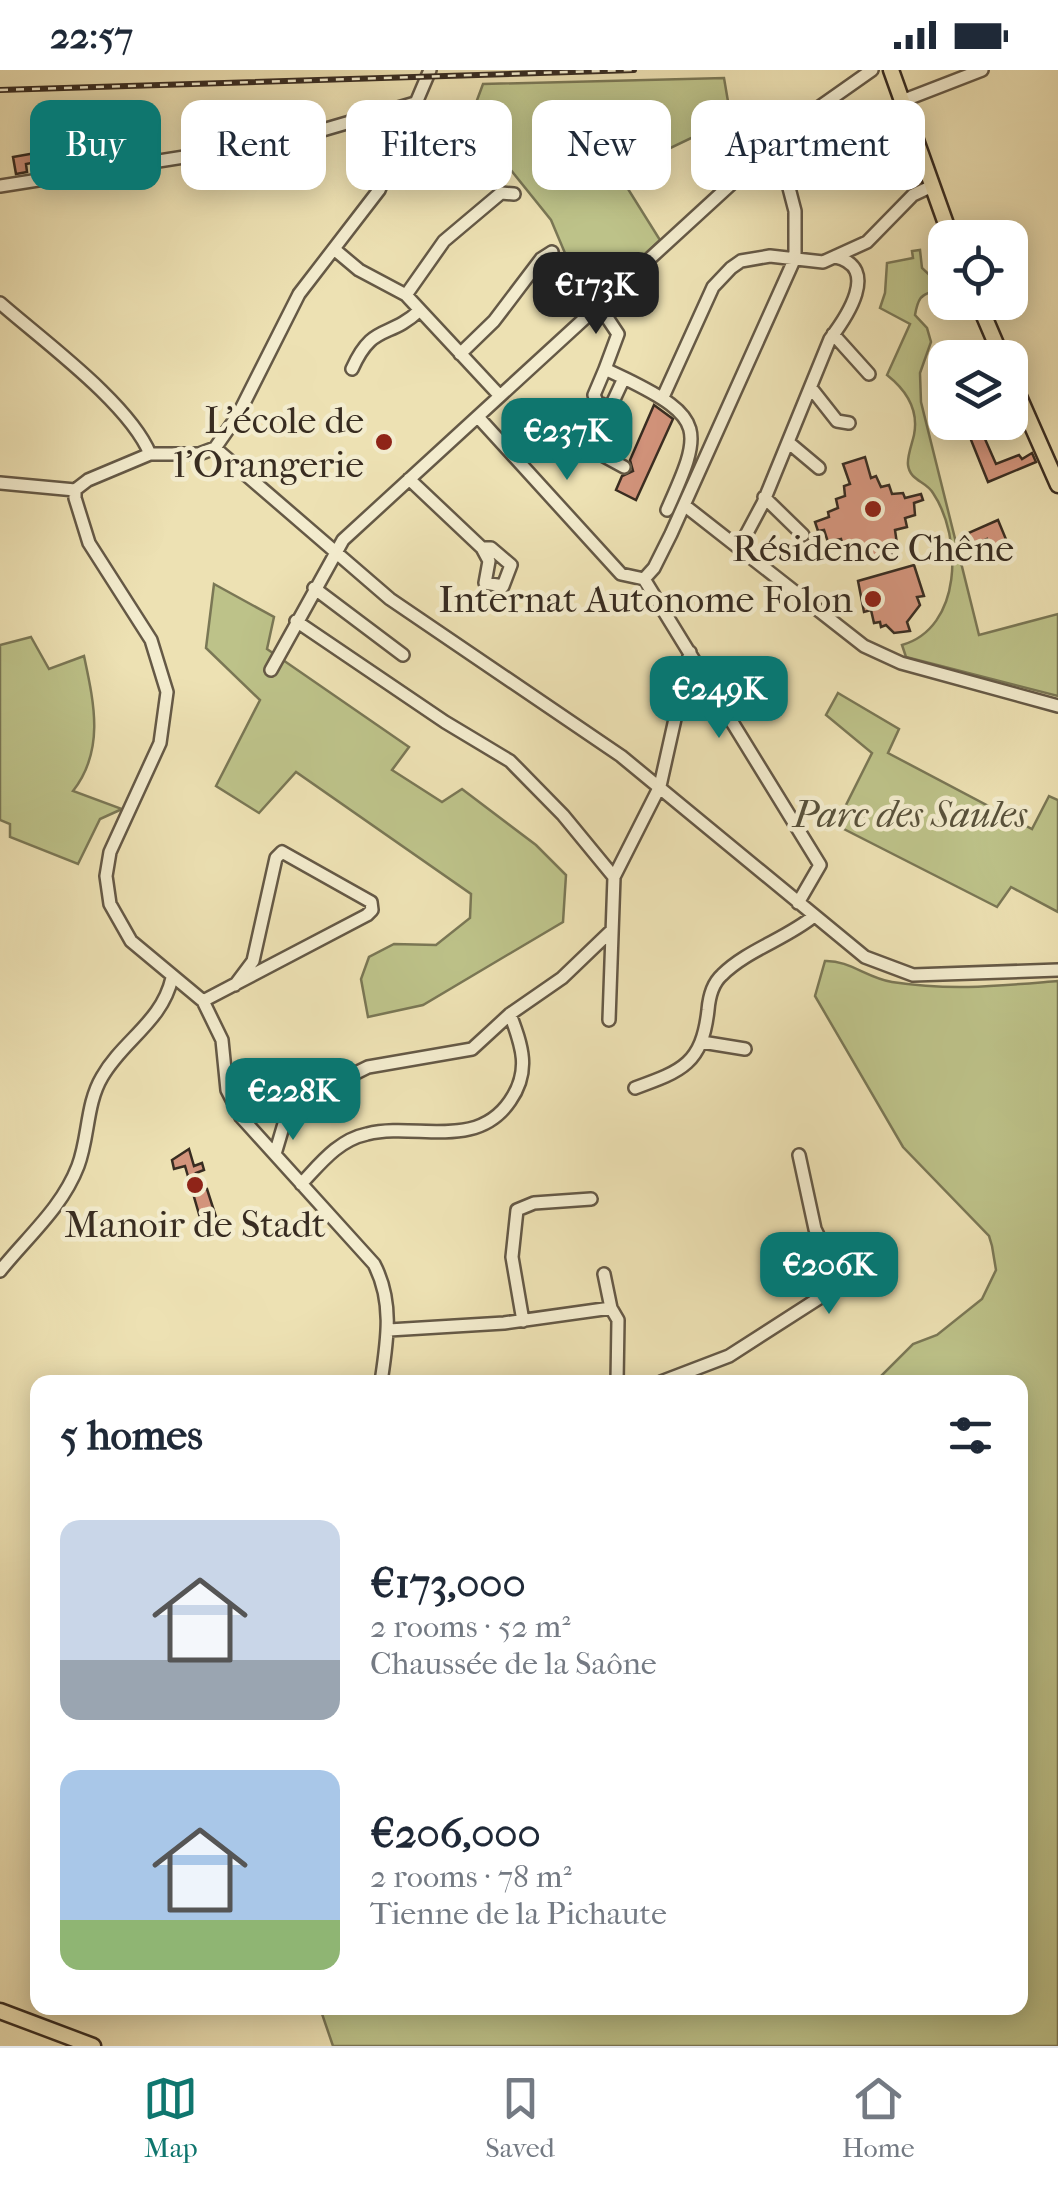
<!DOCTYPE html>
<html lang="en">
<head>
<meta charset="utf-8">
<style>
  body { margin:0; font-family:"IM FELL French Canon",serif; background:#f6f6f7; color:#1f2937; height:100vh; display:flex; flex-direction:column; font-size:38px; white-space:nowrap }
  * { box-sizing:border-box; margin:0 }
  p { font-size:32px; color:#747a83 }
  .icon { flex:none; width:55px; height:55px; fill:none; stroke:currentColor; stroke-width:2; stroke-linecap:round; stroke-linejoin:round }
  .map { position:relative; flex:1; overflow:hidden }
  .panel { position:absolute; left:30px; top:1305px; width:998px; height:640px; display:flex; flex-direction:column; background:#fff; border-radius:20px; box-shadow:0 5px 25px #0003 }
  .panel>* { flex:none }
  .guide { position:absolute; left:30px; top:30px; width:1000px; height:90px; display:flex; gap:20px }
  .tools { position:absolute; left:928px; top:150px; display:grid; gap:20px }
  .tools a { display:grid; place-items:center; width:100px; height:100px; border-radius:20px; background:#fff; box-shadow:0 5px 25px #0003; font-size:50px }
  .price { position:absolute; translate:-50% -85px; padding:0 22px; border-radius:20px; background:#0f766e; color:#fff; font-size:32px; line-height:65px; filter:drop-shadow(0 2px 5px #0008) }
  .price::after { content:''; position:absolute; left:50%; top:60px; width:30px; height:22px; margin-left:-15px; background:inherit; clip-path:polygon(0 0,100% 0,50% 100%) }
  .price.active { background:#222; color:#fff }
  ul { padding:0; list-style:none }
  li { display:flex; align-items:center; gap:30px; height:250px; padding:0 30px }
  li span { display:grid; place-items:center; flex:none; width:280px; height:200px; border-radius:20px; color:#555 }
  li>.icon { margin-inline-start:auto }
  span .icon { width:120px; height:120px; fill:#fffc; stroke-width:1 }
  li b { font-size:42px }
  h2 { display:flex; justify-content:space-between; align-items:center; height:120px; padding:0 30px; font-size:42px }
  .tag { padding:0 35px; border-radius:20px; background:#fff; box-shadow:0 5px 25px #0003; font-size:35px; line-height:90px }
  .tag.active { background:#0f766e; color:#fff }
  .status { display:flex; justify-content:space-between; align-items:center; height:70px; padding:0 50px; background:#fff; direction:ltr }
  .status svg { height:28px; fill:currentColor }
  .tabs { display:flex; justify-content:space-around; align-items:center; height:140px; border-top:2px solid #e0e1e3; background:#fff; font-size:28px; color:#747a83 }
  .tabs a { display:grid; justify-items:center; gap:5px }
  .tabs .active { color:#0f766e }
  .map>svg:first-child { display:block }
</style>
</head>
<body>
<div class="status"><b>22:57</b><svg viewBox="0 0 49 12"><path d="M0 12V9h3v3zM5 12V6h3v6zM10 12V3h3v9zM15 12V0h3v12zM26 1h20v11H26zM47 4h2v5h-2z"/></svg></div>
<div class="map">
<svg width="1058" height="1976" viewBox="0 0 1058 1976">
  <rect width="100%" height="100%" fill="#ede1b3"/>
  <filter id="stains"><feTurbulence type="fractalNoise" baseFrequency=".002" numOctaves="4"/><feColorMatrix values="0 0 0 0 .2 0 0 0 0 .09 0 0 0 0 .02 0 0 0 .5 -.17"/></filter>
  <radialGradient id="worn" r=".72"><stop offset=".6" stop-color="#630" stop-opacity="0"/><stop offset="1" stop-color="#630" stop-opacity=".3"/></radialGradient>
  <path fill="#bdc289" stroke="#7a7755" stroke-width="2.5" d="M724 8 731 49 618 103 660 170 613 214 590 186 570 195 551 150 470 49 483 14Z
    M920 180 922 198 940 215C927 229 920 217 915 245L927 258 931 272 920 303 921 332 979 565 1058 544V626L906 587 902 575C962 558 963 468 933 423 926 411 910 411 908 395 907 386 912 374 914 365 919 340 906 320 887 305L910 254 880 238 885 223 887 193 913 188 912 181Z
    M214 514 274 547 267 579 409 677 392 700 442 732 462 719 536 775 566 805 563 852 423 935 368 947 361 909 369 887 394 874 436 875 470 848 471 824 296 702 259 743 216 716 260 630 206 578Z
    M31 567 49 599 84 586C94 633 105 680 73 721L122 739 100 749 78 794 10 767V754L0 750V575Z
    M838 623 899 659 888 683 1032 759 1049 726 1058 730V842L1011 817 997 837 836 755 872 683 826 645Z
    M825 891C849 890 867 908 892 912 952 921 997 916 1058 911V1976H333L320 1938H1020V1312H875L913 1274 937 1265 982 1229 996 1200 992 1176 989 1166 903 1077 815 926Z"/>
  <path fill="#d3947c" stroke="#382c21" stroke-width="2.5" d="M58 79 59 88 26 94 27 102 16 104 13 87Z
    M654 335 673 349 636 430 616 420 622 406 633 401 630 390Z
    M981 360 996 394 1019 385 1022 389 1032 383 1036 392 988 412 969 365Z
    M865 387 871 408 876 406 881 417 889 415 892 424 903 423 905 428 921 424 923 430 914 433 915 445 905 448 907 457 895 460 897 474 890 476 892 484 870 490 868 483 860 485 855 473 843 476 841 469 828 472 824 460 818 461 815 452 829 447 828 442 838 438 836 429 845 426 844 416 850 414 843 394Z
    M998 450 1010 479 994 486 987 469 972 476 966 464Z
    M914 495 924 526 917 527 920 535 907 552 910 561 894 563 886 555 881 557 880 552 874 553 871 540 864 542 858 511Z
    M189 1079 194 1096 202 1093 204 1100 196 1103 202 1120 207 1119 216 1147 201 1151 185 1096 174 1099 172 1090Z"/>
  <g fill="none" stroke-linecap="round" stroke-linejoin="round">
    <defs>
      <path id="minor" d="M902 31 982 0
        M399 76 426 82 468 51
        M0 116 285 71 415 33
        M334 179 359 200 406 225 500 326
        M406 225 444 171 501 123 514 124
        M0 233C42 270 129 333 150 384
        M598 234 618 264 605 299
        M833 264 869 304
        M460 284 494 251 541 189 552 182
        M352 299C373 252 388 270 420 240
        M624 308C706 348 703 360 667 440
        M811 318 837 351 849 353
        M663 327 713 217 731 198 741 191 770 186 823 192 867 172 913 125 930 117
        M609 338 597 332 594 325 605 299 624 308 591 379 624 397
        M478 347 621 504 644 509
        M788 372 819 398
        M215 378 390 529 621 686 865 887 913 905 1058 900
        M409 409 482 478H491L511 495 503 516 485 513 489 491 482 478
        M0 413 75 420
        M764 427 803 465
        M684 435 864 576 901 593 1058 636
        M739 478 763 433 830 269C846 248 881 197 835 187
        M644 509 654 498 671 464 795 188V141L777 72
        M644 509 820 795 798 833
        M314 518 403 585
        M296 551 445 652 510 691 563 745 614 807
        M271 600 343 470 801 50 872 0
        M203 931 367 845 372 840 371 832 282 782 276 788 253 891 235 915
        M609 950 614 807 660 716 690 582
        M702 972 745 979
        M635 1018C682 1001 702 994 708 940 709 928 712 914 722 905 747 880 786 869 814 846
        M275 1084 286 1047 311 1025 368 997 472 979 510 944 562 908 612 860
        M301 1114C320 1094 338 1070 367 1064 416 1052 476 1081 510 1031 531 1001 522 976 510 944
        M0 1201C27 1167 62 1138 78 1096 89 1067 86 1034 102 1007 123 970 162 952 172 908
        M604 1204 611 1238
        M523 1251 512 1187 517 1140 534 1133 591 1129
        M389 1260 504 1253 611 1238 618 1250 617 1312
        M381 1312C387 1272 394 1232 374 1194L241 1047 227 1020 222 970 203 931 131 871 110 834 106 806 110 782 160 673 167 622 151 570 89 473 75 428V420L88 410 150 384H199L215 378 238 345 299 224 379 120 430 0
        M661 1312 729 1286 827 1223 836 1212 835 1200 815 1159 799 1085"/>
      <path id="major" d="M891 0 951 168
        M978 232 1002 288
        M1010 306 1058 415
        M0 1941 93 1976"/>
    </defs>
    <use href="#minor" stroke="#655946" stroke-width="16"/>
    <use href="#major" stroke="#382c21" stroke-width="19"/>
    <use href="#minor" stroke="#f3ecce" stroke-width="11"/>
    <use href="#major" stroke="#ede1b3" stroke-width="14"/>
    <defs>
      <path id="rail" d="M0 20 634 0"/>
    </defs>
    <use href="#rail" stroke="#382c21" stroke-width="6"/>
    <use href="#rail" stroke="#f3ecce" stroke-width="2.5" stroke-dasharray="8" stroke-linecap="butt"/>
  </g>
  <g fill="#8f2418" stroke="#f3ecce" stroke-width="4">
    <circle cx="384" cy="372" r="10"/>
    <circle cx="873" cy="439" r="10"/>
    <circle cx="873" cy="529" r="10"/>
    <circle cx="195" cy="1115" r="10"/>
  </g>
  <g text-anchor="middle" dominant-baseline="central" stroke-width="9" stroke-linejoin="round" paint-order="stroke">
    <g font-size="38" fill="#382c21" stroke="#f3ecce" text-anchor="end">
      <text x="364" y="350">L'école de<tspan x="364" dy="44">l'Orangerie</tspan></text>
      <text x="873" y="478" text-anchor="middle">Résidence Chêne</text>
      <text x="853" y="529">Internat Autonome Folon</text>
      <text x="195" y="1154" text-anchor="middle">Manoir de Stadt</text>
    </g>
    <g font-size="38" font-style="italic" fill="#59523b" stroke="#f3ecce">
      <text x="910" y="744">Parc des Saules</text>
    </g>
  </g>
  <rect width="100%" height="100%" filter="url(#stains)"/>
  <rect width="100%" height="100%" fill="url(#worn)"/>
</svg>
<div class="tools">
<a><svg class="icon" aria-label="locate" viewBox="0 0 24 24"><circle cx="12" cy="12" r="6"/><path d="M12 2v4M12 18v4M2 12h4M18 12h4"/></svg></a>
<a><svg class="icon" aria-label="layers" viewBox="0 0 24 24"><path d="M12 4l9 5-9 5-9-5zM3 14l9 5 9-5"/></svg></a>
</div>
<b class="price active" style="left:596px;top:267px">€173K</b>
<b class="price" style="left:567px;top:413px">€237K</b>
<b class="price" style="left:719px;top:671px">€249K</b>
<b class="price" style="left:293px;top:1073px">€228K</b>
<b class="price" style="left:829px;top:1247px">€206K</b>
<div class="guide">
<a class="tag active">Buy</a>
<a class="tag">Rent</a>
<a class="tag">Filters</a>
<a class="tag">New</a>
<a class="tag">Apartment</a>
</div>
<section class="panel">
<h2>5 homes<svg class="icon" aria-label="filters" viewBox="0 0 24 24"><path d="M4 7h16M4 17h16"/><circle cx="9" cy="7" r="2"/><circle cx="15" cy="17" r="2"/></svg></h2>
<ul>
<li><span style="background:linear-gradient(#c9d6e8 70%,#9aa5b1 0)"><svg class="icon" aria-label="home" viewBox="0 0 24 24"><path d="M3 11l9-7 9 7M6 9v11h12V9"/></svg></span><div><b>€173,000</b><p>2 rooms · 52 m²</p><p>Chaussée de la Saône</p></div></li>
<li><span style="background:linear-gradient(#a9c7e8 75%,#8fb573 0)"><svg class="icon" aria-label="home" viewBox="0 0 24 24"><path d="M3 11l9-7 9 7M6 9v11h12V9"/></svg></span><div><b>€206,000</b><p>2 rooms · 78 m²</p><p>Tienne de la Pichaute</p></div></li>
</ul>
</section>
</div>
<nav class="tabs">
<a class="active"><svg class="icon" aria-label="map" viewBox="0 0 24 24"><path d="M3 6l6-2 6 2 6-2v14l-6 2-6-2-6 2zM9 4v14M15 6v14"/></svg>Map</a>
<a><svg class="icon" aria-label="saved" viewBox="0 0 24 24"><path d="M7 4h10v16l-5-4-5 4z"/></svg>Saved</a>
<a><svg class="icon" aria-label="home" viewBox="0 0 24 24"><path d="M3 11l9-7 9 7M6 9v11h12V9"/></svg>Home</a>
</nav>
</body>
</html>
